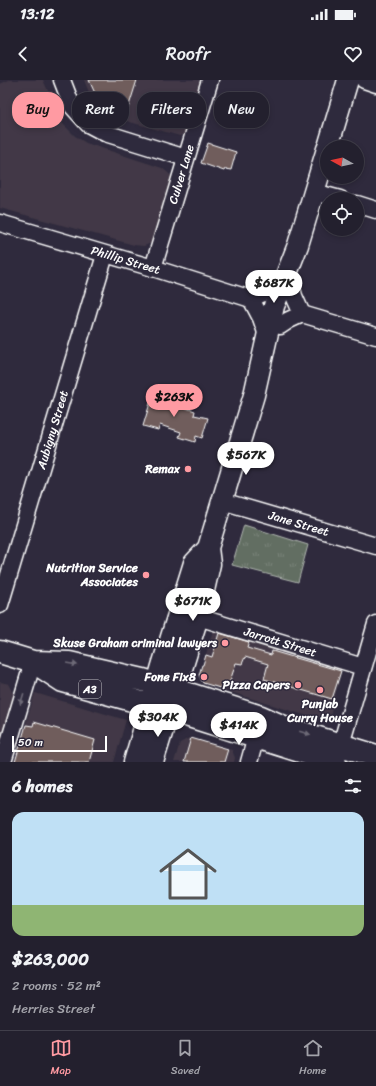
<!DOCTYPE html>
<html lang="en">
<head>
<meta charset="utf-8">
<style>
  body { margin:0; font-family:Sriracha,sans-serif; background:#2f2d3a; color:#f1f3f6; height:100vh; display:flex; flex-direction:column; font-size:15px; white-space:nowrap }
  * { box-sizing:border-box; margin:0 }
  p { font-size:13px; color:#a3a3aa }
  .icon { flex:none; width:22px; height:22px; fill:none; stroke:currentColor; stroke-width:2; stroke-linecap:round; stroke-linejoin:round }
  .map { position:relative; height:682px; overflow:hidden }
  .sheet { display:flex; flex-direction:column; background:#23202e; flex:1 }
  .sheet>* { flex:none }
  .hud { position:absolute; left:12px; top:12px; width:352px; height:36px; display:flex; gap:8px }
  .needle { width:26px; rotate:278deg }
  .tools { position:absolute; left:320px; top:60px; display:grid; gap:8px }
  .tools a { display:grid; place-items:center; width:44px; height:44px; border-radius:50%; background:#23202e; box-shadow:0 2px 6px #0003,0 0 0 1px #403e4a; font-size:20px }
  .scale { position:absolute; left:12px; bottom:10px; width:95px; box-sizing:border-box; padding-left:4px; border:2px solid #fff; border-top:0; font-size:11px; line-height:14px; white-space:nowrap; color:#fff; -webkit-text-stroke:3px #2f2a3d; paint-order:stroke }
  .price { position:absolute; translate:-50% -34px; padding:0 9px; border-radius:14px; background:#fff; color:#222; font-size:13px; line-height:26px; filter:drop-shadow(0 1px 2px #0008) }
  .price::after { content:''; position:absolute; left:50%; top:24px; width:12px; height:9px; margin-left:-6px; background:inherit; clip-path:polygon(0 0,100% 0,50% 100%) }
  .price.active { background:#ff9aa2; color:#111 }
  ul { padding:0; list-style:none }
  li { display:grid; align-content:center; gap:8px; height:212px; padding:0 12px }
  li span { display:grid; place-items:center; height:124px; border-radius:12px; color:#555 }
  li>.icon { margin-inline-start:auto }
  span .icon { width:72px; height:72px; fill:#fffc; stroke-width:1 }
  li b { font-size:17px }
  h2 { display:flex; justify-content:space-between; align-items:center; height:48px; padding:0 12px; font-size:17px }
  .pill { padding:0 14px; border-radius:16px; background:#23202e; box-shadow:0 2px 6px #0003,0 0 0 1px #403e4a; font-size:14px; line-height:36px }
  .pill.active { background:#ff9aa2; color:#111 }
  .status { display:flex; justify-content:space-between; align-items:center; height:28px; padding:0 20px; background:#23202e; direction:ltr }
  .status svg { height:11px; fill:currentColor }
  header { display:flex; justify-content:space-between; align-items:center; height:52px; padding:0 12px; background:#23202e; font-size:18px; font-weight:600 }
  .tabs { display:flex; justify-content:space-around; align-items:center; height:56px; border-top:1px solid #403e4a; background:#23202e; font-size:11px; color:#a3a3aa }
  .tabs a { display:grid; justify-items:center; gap:2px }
  .tabs .active { color:#ff9aa2 }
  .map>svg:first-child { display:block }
</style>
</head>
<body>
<div class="status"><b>13:12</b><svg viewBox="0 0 49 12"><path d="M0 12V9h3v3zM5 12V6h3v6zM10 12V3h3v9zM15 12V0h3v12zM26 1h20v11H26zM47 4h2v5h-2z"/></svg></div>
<header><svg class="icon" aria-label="back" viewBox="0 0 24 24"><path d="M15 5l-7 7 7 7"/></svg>Roofr<svg class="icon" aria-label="heart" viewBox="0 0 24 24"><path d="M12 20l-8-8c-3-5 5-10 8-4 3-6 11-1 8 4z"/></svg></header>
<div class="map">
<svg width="376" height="682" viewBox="0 0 376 682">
  <defs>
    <pattern id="grass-tufts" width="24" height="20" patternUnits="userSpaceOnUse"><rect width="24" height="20" fill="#626e62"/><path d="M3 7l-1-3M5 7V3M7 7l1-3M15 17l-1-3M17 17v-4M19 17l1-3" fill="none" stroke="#7a847a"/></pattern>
  </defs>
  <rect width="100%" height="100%" fill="#2f2a3d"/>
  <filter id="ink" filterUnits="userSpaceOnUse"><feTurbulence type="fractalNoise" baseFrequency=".025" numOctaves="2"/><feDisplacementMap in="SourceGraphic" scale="8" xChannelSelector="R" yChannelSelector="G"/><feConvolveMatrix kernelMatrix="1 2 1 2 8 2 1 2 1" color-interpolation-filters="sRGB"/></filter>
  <g filter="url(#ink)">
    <path fill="#423946" d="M9 0H43L63 44 75 56 86 63 162 88 173 97 154 162 144 166 134 165 0 128V4Z
      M84 0H203L186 53 180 56 105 35 95 27Z
      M214 547 342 588 329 641 327 642 205 604 200 595Z
      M0 602 9 604 14 613 0 662Z
      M35 613 126 640 114 682H14Z
      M189 658 232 670 235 678 234 682H174L180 663Z"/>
    <path fill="url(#grass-tufts)" stroke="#b0b6b0" d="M244 445 308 465 298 502 232 485Z"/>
    <path fill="#6f5d5c" stroke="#fff" d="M89 0H137L127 32 112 29V28L103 25 104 23 99 22Z
      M208 63 236 72 231 90 225 89 224 91 201 83Z
      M154 310 169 315 167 322 195 331 194 335 208 338 202 358 196 356 195 362 179 357 181 352 160 345 158 350 143 346Z
      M219 553 249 562 247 568 271 575 272 571 341 591 332 619 264 599 268 584 245 577 242 584 236 583 229 604 220 608 203 603 199 595 202 585H203L206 575 212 577Z
      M34 642 95 660 89 682H15L26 645 33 646Z
      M191 658 228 669 224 682H184Z"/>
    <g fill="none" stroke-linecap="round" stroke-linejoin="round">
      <defs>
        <g id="minor">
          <path d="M62 0 72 26 88 44 105 53 186 78"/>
          <path d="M364 0 376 4"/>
          <path d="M314 112 340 119"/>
          <path d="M357 124 376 130"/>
          <path id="s1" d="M0 143 153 188 251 219 267 211 284 201"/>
          <path id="s2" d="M153 188 210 0"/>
          <path d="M291 204 294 216 302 234"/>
          <path d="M251 219 261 238 267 255"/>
          <path d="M280 246 289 240 302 234 376 256"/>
          <path id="s3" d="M222 421 376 466"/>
          <path id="s4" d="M0 525 105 175"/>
          <path id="s5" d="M198 537 363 587"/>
          <path d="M338 675 376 544"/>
          <path d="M3 682 33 582"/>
          <path d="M249 682 256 657"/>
        </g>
        <path id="major" d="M328 67 348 0
          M134 682 162 586 194 483 208 468
          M153 682 198 537 210 484 208 468 254 315 274 226 298 165 327 69"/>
        <path id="highway" d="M0 572 33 582 69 583 143 600 192 615 261 637 286 648 376 676
          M34 582 63 601 186 635 335 682"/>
      </defs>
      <use href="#minor" stroke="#fff" stroke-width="19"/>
      <use href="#major" stroke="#fff" stroke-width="23"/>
      <use href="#highway" stroke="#fff" stroke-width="25"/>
      <use href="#minor" stroke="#2f2a3d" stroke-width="16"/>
      <use href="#major" stroke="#2f2a3d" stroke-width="20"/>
      <use href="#highway" stroke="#2f2a3d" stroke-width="22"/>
    </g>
    <defs><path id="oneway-solid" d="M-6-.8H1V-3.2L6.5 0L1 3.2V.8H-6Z"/></defs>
    <g fill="#6d6a77">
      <use href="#oneway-solid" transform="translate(72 584) rotate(10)"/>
      <use href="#oneway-solid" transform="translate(22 619) rotate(107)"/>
      <use href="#oneway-solid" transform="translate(305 653) rotate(16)"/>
    </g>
  </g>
  <g fill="#ff9aa2" stroke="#2f2a3d" stroke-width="1.5">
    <circle cx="188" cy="389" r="4"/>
    <circle cx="146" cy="495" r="4"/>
    <circle cx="225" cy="563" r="4"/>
    <circle cx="204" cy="597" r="4"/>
    <circle cx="298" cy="605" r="4"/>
    <circle cx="320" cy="610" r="4"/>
  </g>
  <g text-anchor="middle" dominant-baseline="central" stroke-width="3" stroke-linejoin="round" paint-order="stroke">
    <rect fill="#2f2a3d" stroke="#c1bfc5" stroke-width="1" x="79" y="600" width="22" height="18" rx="3"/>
    <g font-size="11" font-weight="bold" fill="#fff">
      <text x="90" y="609">A3</text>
    </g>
    <g font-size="12" fill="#fff" stroke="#2f2a3d">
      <text stroke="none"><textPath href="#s2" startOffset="98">Culver Lane</textPath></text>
      <text stroke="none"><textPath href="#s1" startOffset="131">Phillip Street</textPath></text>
      <text stroke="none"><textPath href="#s4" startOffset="183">Aubigny Street</textPath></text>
      <text stroke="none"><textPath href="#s3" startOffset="80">Jane Street</textPath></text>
      <text stroke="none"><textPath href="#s5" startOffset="86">Jarrott Street</textPath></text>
    </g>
    <g font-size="12" font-weight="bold" fill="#fff" stroke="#2f2a3d" text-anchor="end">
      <text x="180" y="389">Remax</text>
      <text x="138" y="488">Nutrition Service<tspan x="138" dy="14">Associates</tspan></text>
      <text x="217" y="563">Skuse Graham criminal lawyers</text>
      <text x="196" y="597">Fone Fix8</text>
      <text x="290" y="605">Pizza Capers</text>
      <text x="320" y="624" text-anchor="middle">Punjab<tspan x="320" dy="14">Curry House</tspan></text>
    </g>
  </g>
</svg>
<div class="tools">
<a><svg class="needle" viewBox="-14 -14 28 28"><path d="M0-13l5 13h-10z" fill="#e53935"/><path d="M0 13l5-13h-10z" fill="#a3a3aa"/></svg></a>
<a><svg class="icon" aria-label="locate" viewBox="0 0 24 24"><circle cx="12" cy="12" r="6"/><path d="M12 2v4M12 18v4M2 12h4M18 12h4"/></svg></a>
</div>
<div class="scale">50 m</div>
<b class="price" style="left:274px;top:224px">$687K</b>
<b class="price active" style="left:174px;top:338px">$263K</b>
<b class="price" style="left:246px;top:396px">$567K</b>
<b class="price" style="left:193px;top:542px">$671K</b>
<b class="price" style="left:158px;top:658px">$304K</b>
<b class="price" style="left:239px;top:666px">$414K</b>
<div class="hud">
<a class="pill active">Buy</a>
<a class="pill">Rent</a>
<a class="pill">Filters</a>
<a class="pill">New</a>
</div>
</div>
<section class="sheet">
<h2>6 homes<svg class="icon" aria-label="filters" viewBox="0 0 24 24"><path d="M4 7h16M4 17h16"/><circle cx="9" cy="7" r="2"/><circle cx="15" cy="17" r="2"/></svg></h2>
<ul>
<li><span style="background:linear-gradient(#bfe0f5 75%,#8fb573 0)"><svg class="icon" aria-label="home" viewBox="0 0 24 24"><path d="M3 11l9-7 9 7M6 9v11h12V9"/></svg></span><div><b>$263,000</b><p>2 rooms · 52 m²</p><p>Herries Street</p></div></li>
</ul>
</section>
<nav class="tabs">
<a class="active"><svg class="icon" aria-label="map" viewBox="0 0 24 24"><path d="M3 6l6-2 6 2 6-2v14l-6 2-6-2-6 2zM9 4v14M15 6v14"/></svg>Map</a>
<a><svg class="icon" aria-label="saved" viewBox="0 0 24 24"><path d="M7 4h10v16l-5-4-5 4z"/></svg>Saved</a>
<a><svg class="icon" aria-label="home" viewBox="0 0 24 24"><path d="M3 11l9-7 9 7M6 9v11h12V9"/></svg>Home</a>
</nav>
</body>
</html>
